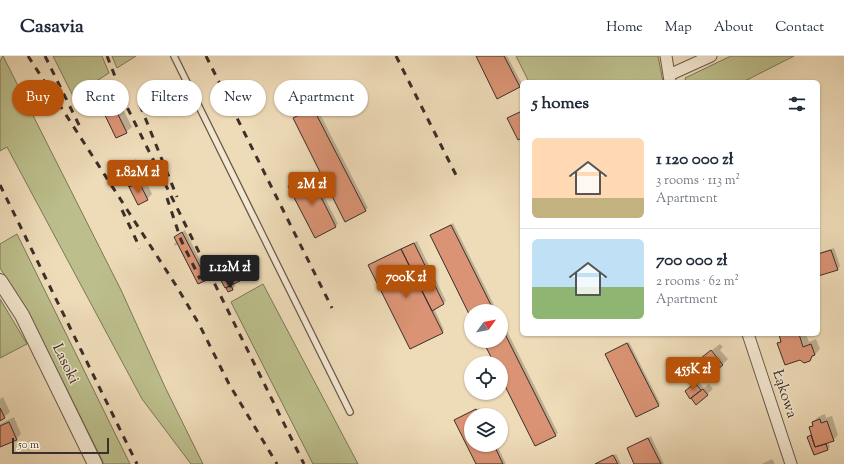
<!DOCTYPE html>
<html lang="en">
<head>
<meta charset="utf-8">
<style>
  body { margin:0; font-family:"Sorts Mill Goudy",serif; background:#f2f2f3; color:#1f2937; height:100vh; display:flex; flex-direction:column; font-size:15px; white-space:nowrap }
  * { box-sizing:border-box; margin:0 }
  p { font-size:13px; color:#747a83 }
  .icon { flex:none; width:22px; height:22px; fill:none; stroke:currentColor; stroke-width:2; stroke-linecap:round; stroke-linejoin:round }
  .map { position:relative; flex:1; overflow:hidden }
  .side { position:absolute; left:520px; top:24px; width:300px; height:256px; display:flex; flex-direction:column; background:#fff; border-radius:6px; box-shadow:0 1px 3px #0004 }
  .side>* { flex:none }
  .top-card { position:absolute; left:12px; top:24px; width:380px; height:36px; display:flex; gap:8px }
  .needle { width:26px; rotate:57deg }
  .tools { position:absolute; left:464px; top:248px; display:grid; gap:8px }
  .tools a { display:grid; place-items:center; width:44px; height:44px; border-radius:50%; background:#fff; box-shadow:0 1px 3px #0004; font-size:20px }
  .scale { position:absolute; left:12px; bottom:10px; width:97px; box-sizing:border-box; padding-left:4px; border:2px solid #3b2f29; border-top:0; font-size:11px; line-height:14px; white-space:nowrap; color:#3b2f29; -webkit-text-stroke:3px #f4e8d1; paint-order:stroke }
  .price { position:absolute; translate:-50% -34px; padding:0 9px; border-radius:4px; background:#b45309; color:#fff; font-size:13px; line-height:26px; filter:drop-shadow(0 1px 2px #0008) }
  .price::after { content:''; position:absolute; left:50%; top:24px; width:12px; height:9px; margin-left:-6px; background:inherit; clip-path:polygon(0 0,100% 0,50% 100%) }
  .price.current { background:#222; color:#fff }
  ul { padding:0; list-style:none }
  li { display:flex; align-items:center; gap:12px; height:100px; padding:0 12px }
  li+li { border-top:1px solid #e0e1e3 }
  li span { display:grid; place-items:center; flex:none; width:112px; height:80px; border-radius:6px; color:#555 }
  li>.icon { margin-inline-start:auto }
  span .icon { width:48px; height:48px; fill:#fffc; stroke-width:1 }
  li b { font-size:17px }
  h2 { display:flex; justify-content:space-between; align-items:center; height:48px; padding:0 12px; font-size:17px }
  .pill { padding:0 14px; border-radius:18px; background:#fff; box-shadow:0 1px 3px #0004; font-size:14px; line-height:36px }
  .pill.current { background:#b45309; color:#fff }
  header { display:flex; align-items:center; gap:24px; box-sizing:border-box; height:56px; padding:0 20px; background:#fff; border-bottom:1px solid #e0e1e3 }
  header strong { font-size:19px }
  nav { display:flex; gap:22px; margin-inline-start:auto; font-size:14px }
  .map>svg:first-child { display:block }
</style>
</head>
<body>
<header>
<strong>Casavia</strong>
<nav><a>Home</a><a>Map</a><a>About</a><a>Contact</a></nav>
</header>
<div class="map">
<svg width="844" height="408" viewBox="0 0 844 408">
  <rect width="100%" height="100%" fill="#eedbb8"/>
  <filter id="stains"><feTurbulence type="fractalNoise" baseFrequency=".005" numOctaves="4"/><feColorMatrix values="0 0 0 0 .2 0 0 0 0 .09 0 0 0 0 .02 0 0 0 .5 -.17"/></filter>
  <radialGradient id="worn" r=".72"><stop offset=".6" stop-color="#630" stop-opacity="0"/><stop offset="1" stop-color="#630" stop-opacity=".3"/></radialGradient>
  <path fill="#bcbf8c" stroke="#7c775a" d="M3 0 121 234 165 331 203 408H191L142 343 7 91 0 95V5Z
    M53 0H102L109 17 73 40Z
    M112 0H136L117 12Z
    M516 0H658L663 26H529Z
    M731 0H794L743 26H686L685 22Z
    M17 178 130 408H104L26 252 0 212V188Z
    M263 228 358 408H313L231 246Z
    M0 243 27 288 0 302Z"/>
  <path fill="#0003" d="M477 0H507L522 28 519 30Z
    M116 39 132 71 126 76 101 49 106 44Z
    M316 50 368 152 365 154 294 62Z
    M136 103 152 138 147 143 120 112Z
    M313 118 338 168 335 170 291 130Z
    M453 167 497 255H471V260L431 179Z
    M185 174 208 220 206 223 178 188 175 190 174 188 177 185 175 181Z
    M417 185 446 245 434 252 444 274 442 276 370 209 372 207Z
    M834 192 840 210 838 213 818 219V197Z
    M232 201 242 222 234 227 235 230 228 235 216 211Z
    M501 263 558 377 555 379 501 320V307H495L484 285H501Z
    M780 278H806L809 286 816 283 820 293 810 304 778 287 782 284Z
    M629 286 660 347 658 350 606 298Z
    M720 288 723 291 720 294 728 303 723 308 703 301Z
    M698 325 704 332 709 328 713 333 696 348 695 340 688 333Z
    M3 341 10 356 0 364V343Z
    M479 352 482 359H471V389H497L506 408H477L456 364Z
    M825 358 826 362 832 360 838 379 833 384 828 386 830 391 827 394 814 398 808 381 812 378 810 372 814 368 813 366 818 361Z
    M14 361 21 378 16 383 0 390V368Z
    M651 380 664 408H635L628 393Z
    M616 398 621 408H594Z
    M772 403 775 408H762Z"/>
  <path fill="#da9374" stroke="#3b2f29" d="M476 0H504L520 31 497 43Z
    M111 44 127 77 116 82 100 49Z
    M313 52 366 155 345 166 293 62Z
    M522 55V82L518 84 507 62Z
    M134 105 143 124 129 131 119 112Z
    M310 119 336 171 315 182 288 130Z
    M139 126 148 144 138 149 129 131Z
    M451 169 494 255H471V262L430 179Z
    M182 176 207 224 198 228 174 181Z
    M414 187 444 248 432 255 401 193Z
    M401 193 443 277 410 293 368 209Z
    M831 194 838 214 818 220V198Z
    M230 203 240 225 225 232 214 211Z
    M231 229 233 234 228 236 226 232Z
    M501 270 556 380 535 390 501 322V307H494L483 285H501Z
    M779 278H799L803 291 811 288 815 299 812 300 810 305 804 307 800 304 785 309 777 287 781 286Z
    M627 287 659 350 636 361 605 298Z
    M711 294 723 309 708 321 696 306Z
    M695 327 701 334 690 343 685 335Z
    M703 333 708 339 696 349 691 342Z
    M0 352 5 362 0 365Z
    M476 353 479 359H471V389H494L503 408H476L454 364Z
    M820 363 821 367 827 365 834 385 815 391 809 371 813 370 812 366Z
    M9 366 17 384 0 391V370Z
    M811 379 815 391 826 388 828 394 814 399 807 381Z
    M648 382 661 408H634L627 392Z
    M613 399 618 408H595Z"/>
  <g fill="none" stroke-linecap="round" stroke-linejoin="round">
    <defs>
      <path id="service" d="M174 0 350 356"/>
      <path id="minor" d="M666 0 670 25
        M669 19 711 0
        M748 278 791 408"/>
      <path id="tertiary" d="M0 225 22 259 95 408"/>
    </defs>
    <use href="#service" stroke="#685a4d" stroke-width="8"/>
    <use href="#minor" stroke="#685a4d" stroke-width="13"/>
    <use href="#tertiary" stroke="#685a4d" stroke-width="16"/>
    <use href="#service" stroke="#f4e8d1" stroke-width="5.5"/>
    <use href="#minor" stroke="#f4e8d1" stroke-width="11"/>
    <use href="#tertiary" stroke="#f4e8d1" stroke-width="14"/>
    <path stroke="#3b2f29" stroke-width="3" stroke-dasharray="7 7" stroke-linecap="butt" d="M28 0 177 231 199 268 229 328 277 408
      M45 0 82 75
      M107 0 127 51 304 408
      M206 0 332 252
      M396 0 456 119
      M140 49 177 141
      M0 129 137 408
      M167 142 181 184 200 223
      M122 154 140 192"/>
  </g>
  <g text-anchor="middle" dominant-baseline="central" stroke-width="3" stroke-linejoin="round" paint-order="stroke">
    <g font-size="15" fill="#3b2f29" stroke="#f4e8d1">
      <text transform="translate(65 308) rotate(64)">Lasoki</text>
      <text transform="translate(784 338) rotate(72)">Łąkowa</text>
    </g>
  </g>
  <rect width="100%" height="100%" filter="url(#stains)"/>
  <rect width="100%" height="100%" fill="url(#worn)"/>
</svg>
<div class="tools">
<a><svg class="needle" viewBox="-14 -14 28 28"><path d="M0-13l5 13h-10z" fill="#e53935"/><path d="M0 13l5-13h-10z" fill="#747a83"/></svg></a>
<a><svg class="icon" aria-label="locate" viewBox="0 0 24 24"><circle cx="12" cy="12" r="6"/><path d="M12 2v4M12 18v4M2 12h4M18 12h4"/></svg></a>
<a><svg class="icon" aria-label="layers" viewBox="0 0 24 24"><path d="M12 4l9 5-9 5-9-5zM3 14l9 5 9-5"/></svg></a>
</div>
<div class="scale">50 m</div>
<b class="price" style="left:138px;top:138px">1.82M zł</b>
<b class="price" style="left:312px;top:150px">2M zł</b>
<b class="price current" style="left:230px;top:233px">1.12M zł</b>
<b class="price" style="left:406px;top:243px">700K zł</b>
<b class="price" style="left:693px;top:335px">455K zł</b>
<div class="top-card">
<a class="pill current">Buy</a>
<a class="pill">Rent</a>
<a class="pill">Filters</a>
<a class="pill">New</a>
<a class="pill">Apartment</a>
</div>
<section class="side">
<h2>5 homes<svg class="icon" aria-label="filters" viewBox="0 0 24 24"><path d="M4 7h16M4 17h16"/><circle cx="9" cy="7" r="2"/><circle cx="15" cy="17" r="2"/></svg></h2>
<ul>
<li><span style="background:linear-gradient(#ffd9b3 75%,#c2b280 0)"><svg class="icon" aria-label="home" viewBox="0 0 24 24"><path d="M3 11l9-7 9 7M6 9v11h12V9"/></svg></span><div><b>1 120 000 zł</b><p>3 rooms · 113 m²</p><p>Apartment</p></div></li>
<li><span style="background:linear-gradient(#bfe0f5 60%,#8fb573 0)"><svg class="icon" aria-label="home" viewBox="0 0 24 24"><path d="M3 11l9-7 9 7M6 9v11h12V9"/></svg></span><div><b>700 000 zł</b><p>2 rooms · 62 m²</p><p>Apartment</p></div></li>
</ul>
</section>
</div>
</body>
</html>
